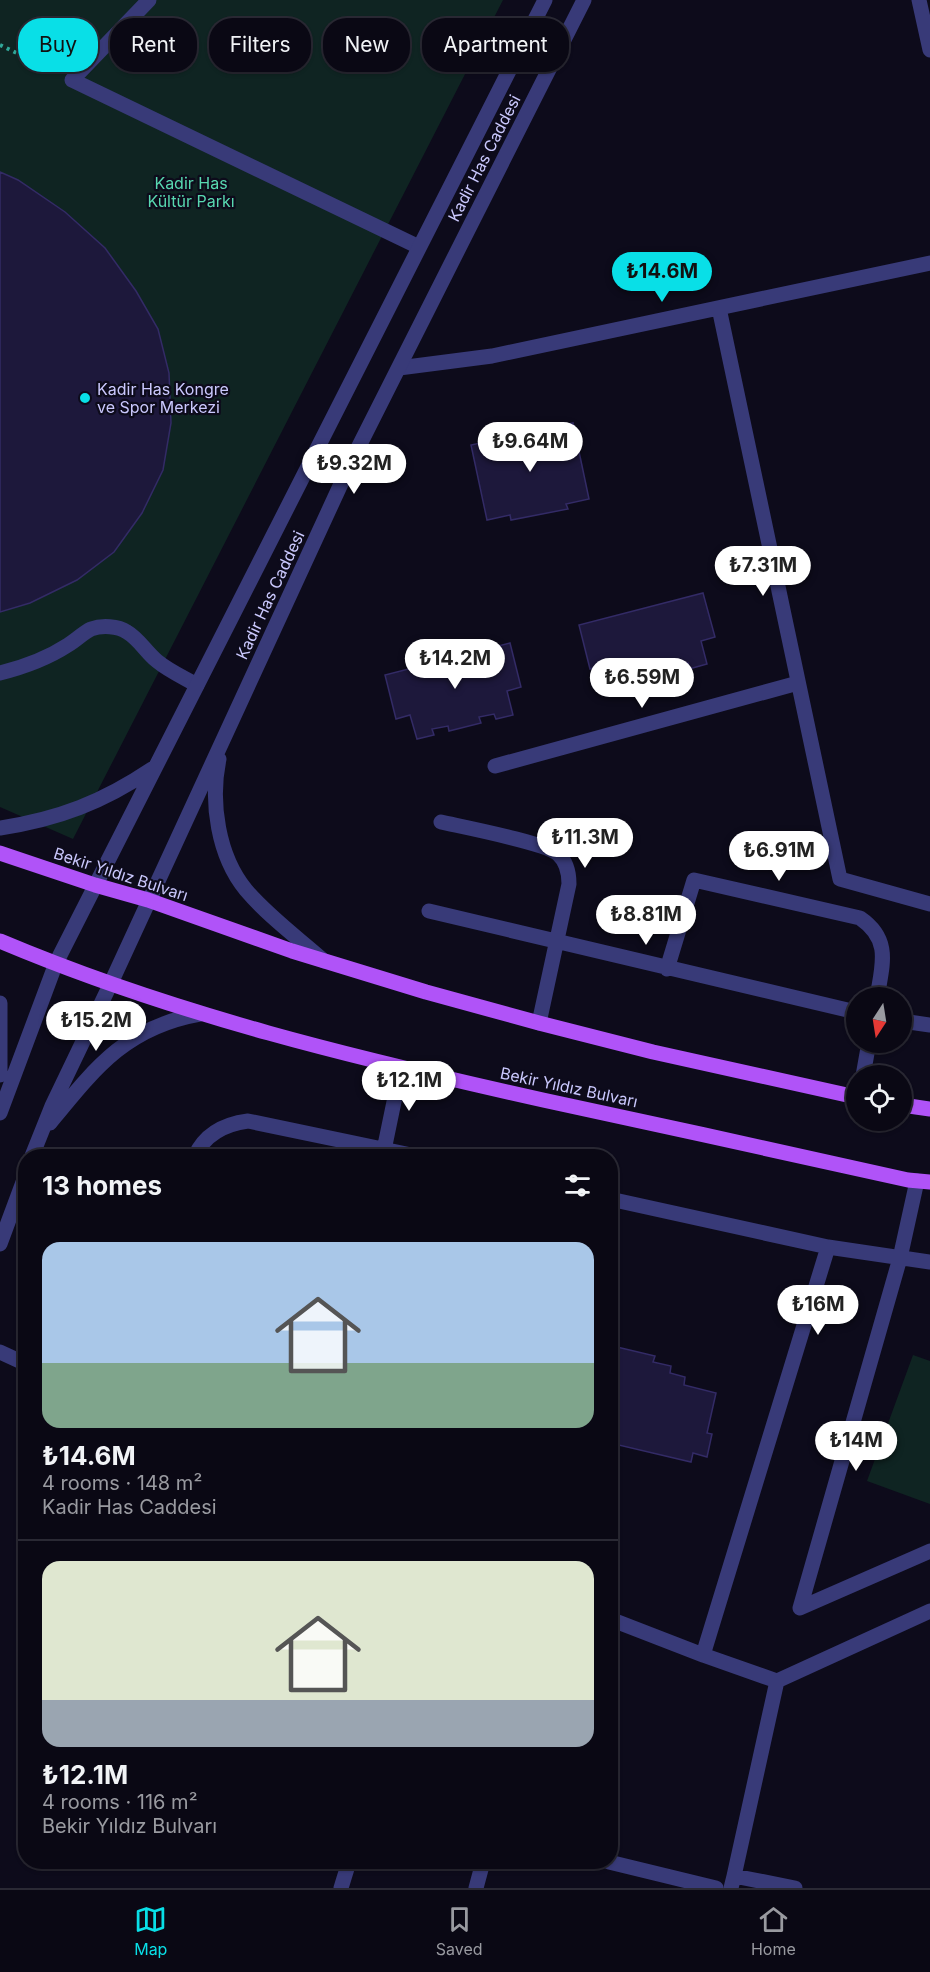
<!DOCTYPE html>
<html lang="en">
<head>
<meta charset="utf-8">
<style>
  body { margin:0; font-family:Inter,sans-serif; background:#181622; color:#f1f3f6; height:100vh; display:flex; flex-direction:column; font-size:22px; white-space:nowrap }
  * { box-sizing:border-box; margin:0 }
  p { font-size:20px; color:#999aa0 }
  .icon { flex:none; width:33px; height:33px; fill:none; stroke:currentColor; stroke-width:2; stroke-linecap:round; stroke-linejoin:round }
  .map { position:relative; flex:1; overflow:hidden }
  .panel { position:absolute; left:18px; top:1149px; width:600px; height:720px; display:flex; flex-direction:column; background:#0a0814; border-radius:24px; box-shadow:0 2px 4px #0004,0 0 0 2px #2a2934 }
  .panel>* { flex:none }
  .hud { position:absolute; left:18px; top:18px; width:600px; height:54px; display:flex; gap:12px }
  .needle { width:39px; rotate:192deg }
  .tools { position:absolute; left:846px; top:987px; display:grid; gap:12px }
  .tools a { display:grid; place-items:center; width:66px; height:66px; border-radius:50%; background:#0a0814; box-shadow:0 2px 4px #0004,0 0 0 2px #2a2934; font-size:30px }
  .price { position:absolute; translate:-50% -51px; padding:0 14px; border-radius:21px; background:#fff; color:#222; font-size:20px; line-height:39px; filter:drop-shadow(0 2px 3px #0008) }
  .price::after { content:''; position:absolute; left:50%; top:36px; width:18px; height:14px; margin-left:-9px; background:inherit; clip-path:polygon(0 0,100% 0,50% 100%) }
  .price.active { background:#09dfe7; color:#111 }
  ul { padding:0; list-style:none }
  li { display:grid; align-content:center; gap:12px; height:318px; padding:0 24px }
  li+li { border-top:2px solid #2a2934 }
  li span { display:grid; place-items:center; height:186px; border-radius:18px; color:#555 }
  li>.icon { margin-inline-start:auto }
  span .icon { width:108px; height:108px; fill:#fffc; stroke-width:1 }
  li b { font-size:26px }
  h2 { display:flex; justify-content:space-between; align-items:center; height:72px; padding:0 24px; font-size:26px }
  .tag { padding:0 21px; border-radius:24px; background:#0a0814; box-shadow:0 2px 4px #0004,0 0 0 2px #2a2934; font-size:21px; line-height:54px }
  .tag.active { background:#09dfe7; color:#111 }
  .tab-bar { display:flex; justify-content:space-around; align-items:center; height:84px; border-top:2px solid #2a2934; background:#0a0814; font-size:16px; color:#999aa0 }
  .tab-bar a { display:grid; justify-items:center; gap:3px }
  .tab-bar .active { color:#09dfe7 }
  .map>svg:first-child { display:block }
</style>
</head>
<body>
<div class="map">
<svg width="930" height="1888" viewBox="0 0 930 1888">
  <rect width="100%" height="100%" fill="#0d0b1b"/>
  <path fill="#0f2422" d="M0 0H503L73 839 0 807Z
    M913 1355 930 1361V1504L867 1481Z"/>
  <path fill="#1d183b" stroke="#332b66" stroke-width="1.5" d="M0 172 18 180 65 212 105 248 136 291 158 329 169 373 171 423 163 470 142 513 114 552 77 580 30 603 0 612Z
    M573 423 589 499 566 504 568 509 511 520 510 515 487 520 471 445Z
    M703 593 715 637 701 641 707 664 689 669 688 663 673 667 674 673 643 681 641 675 626 679 628 685 610 689 604 665 590 669 579 625Z
    M510 643 521 687 507 691 513 715 496 719 494 714 479 717 481 723 449 731 448 726 432 729 434 735 417 739 410 715 396 719 385 675Z
    M617 1347 655 1356 653 1362 671 1366 670 1373 685 1377 684 1385 716 1393 707 1433 712 1434 707 1457 693 1453 691 1462 610 1443V1352L616 1353Z"/>
  <g fill="none" stroke-linecap="round" stroke-linejoin="round">
    <path stroke="#31a799" stroke-width="4" stroke-dasharray="3 4.5" stroke-linecap="butt" d="M0 45 52 70"/>
    <path stroke="#383a78" stroke-width="15" d="M0 673C24 667 48 658 68 645 76 640 83 633 91 629 102 625 118 626 127 632 139 639 146 652 157 661 169 671 183 677 197 685
      M609 1862 716 1888
      M476 1888 483 1862"/>
    <path stroke="#383a78" stroke-width="15" d="M149 0 72 80 419 247
      M919 0 930 50
      M719 308 840 879 930 904
      M399 368 492 356 930 263
      M495 766 798 683
      M441 822C463 827 546 843 558 854 567 862 569 873 569 884L539 1023
      M429 911 856 1012
      M667 969 694 880 860 918C892 940 882 965 877 998
      M902 1021 930 1025
      M863 1076 869 1042
      M384 1150 401 1068
      M195 1156C205 1134 225 1124 248 1121L416 1156
      M917 1181 900 1258 800 1608 930 1551
      M610 1199 828 1247 703 1655
      M828 1247 930 1262
      M0 1352 26 1364
      M610 1619 703 1655 777 1681 734 1876
      M777 1681 930 1611
      M341 1888 349 1862
      M731 1888 734 1876 795 1888"/>
    <path stroke="#383a78" stroke-width="15" d="M219 759C210 802 218 856 246 890 268 916 298 938 324 961
      M0 828C59 819 103 802 152 769
      M0 1003V1075
      M0 1113 56 963 545 0
      M50 1123C95 1068 126 1027 200 1014
      M32 1156 52 1106 111 983 352 460 584 0
      M0 1244 26 1174"/>
    <path stroke="#b053f8" stroke-width="15" d="M0 853 95 885 148 900 292 951 426 992 539 1023 653 1052 856 1097
      M0 941C175 1015 359 1059 543 1100 665 1126 786 1153 908 1180L930 1182
      M902 1105 930 1109"/>
  </g>
  <circle fill="#09dfe7" stroke="#0d0b1b" stroke-width="2" cx="85" cy="398" r="6"/>
  <g text-anchor="middle" dominant-baseline="central" stroke-width="4.5" stroke-linejoin="round" paint-order="stroke">
    <g font-size="16" fill="#cac8fd" stroke="#0d0b1b">
      <text transform="translate(484 158) rotate(-63)">Kadir Has Caddesi</text>
      <text transform="translate(270 595) rotate(-65)">Kadir Has Caddesi</text>
      <text transform="translate(121 874) rotate(18)">Bekir Yıldız Bulvarı</text>
      <text transform="translate(569 1087) rotate(12)">Bekir Yıldız Bulvarı</text>
    </g>
    <g font-size="16" fill="#58d8b0" stroke="#0d0b1b">
      <text x="191" y="183">Kadir Has<tspan x="191" dy="18">Kültür Parkı</tspan></text>
    </g>
    <g font-size="16" fill="#cac8fd" stroke="#0d0b1b" text-anchor="start">
      <text x="97" y="389">Kadir Has Kongre<tspan x="97" dy="18">ve Spor Merkezi</tspan></text>
    </g>
  </g>
</svg>
<div class="tools">
<a><svg class="needle" viewBox="-14 -14 28 28"><path d="M0-13l5 13h-10z" fill="#e53935"/><path d="M0 13l5-13h-10z" fill="#999aa0"/></svg></a>
<a><svg class="icon" aria-label="locate" viewBox="0 0 24 24"><circle cx="12" cy="12" r="6"/><path d="M12 2v4M12 18v4M2 12h4M18 12h4"/></svg></a>
</div>
<b class="price active" style="left:662px;top:303px">₺14.6M</b>
<b class="price" style="left:530px;top:473px">₺9.64M</b>
<b class="price" style="left:354px;top:495px">₺9.32M</b>
<b class="price" style="left:763px;top:597px">₺7.31M</b>
<b class="price" style="left:455px;top:690px">₺14.2M</b>
<b class="price" style="left:642px;top:709px">₺6.59M</b>
<b class="price" style="left:585px;top:869px">₺11.3M</b>
<b class="price" style="left:779px;top:882px">₺6.91M</b>
<b class="price" style="left:646px;top:946px">₺8.81M</b>
<b class="price" style="left:96px;top:1052px">₺15.2M</b>
<b class="price" style="left:409px;top:1112px">₺12.1M</b>
<b class="price" style="left:818px;top:1336px">₺16M</b>
<b class="price" style="left:856px;top:1472px">₺14M</b>
<div class="hud">
<a class="tag active">Buy</a>
<a class="tag">Rent</a>
<a class="tag">Filters</a>
<a class="tag">New</a>
<a class="tag">Apartment</a>
</div>
<section class="panel">
<h2>13 homes<svg class="icon" aria-label="filters" viewBox="0 0 24 24"><path d="M4 7h16M4 17h16"/><circle cx="9" cy="7" r="2"/><circle cx="15" cy="17" r="2"/></svg></h2>
<ul>
<li><span style="background:linear-gradient(#a9c7e8 65%,#7fa58c 0)"><svg class="icon" aria-label="home" viewBox="0 0 24 24"><path d="M3 11l9-7 9 7M6 9v11h12V9"/></svg></span><div><b>₺14.6M</b><p>4 rooms · 148 m²</p><p>Kadir Has Caddesi</p></div></li>
<li><span style="background:linear-gradient(#dfe7d0 75%,#9aa5b1 0)"><svg class="icon" aria-label="home" viewBox="0 0 24 24"><path d="M3 11l9-7 9 7M6 9v11h12V9"/></svg></span><div><b>₺12.1M</b><p>4 rooms · 116 m²</p><p>Bekir Yıldız Bulvarı</p></div></li>
</ul>
</section>
</div>
<nav class="tab-bar">
<a class="active"><svg class="icon" aria-label="map" viewBox="0 0 24 24"><path d="M3 6l6-2 6 2 6-2v14l-6 2-6-2-6 2zM9 4v14M15 6v14"/></svg>Map</a>
<a><svg class="icon" aria-label="saved" viewBox="0 0 24 24"><path d="M7 4h10v16l-5-4-5 4z"/></svg>Saved</a>
<a><svg class="icon" aria-label="home" viewBox="0 0 24 24"><path d="M3 11l9-7 9 7M6 9v11h12V9"/></svg>Home</a>
</nav>
</body>
</html>
